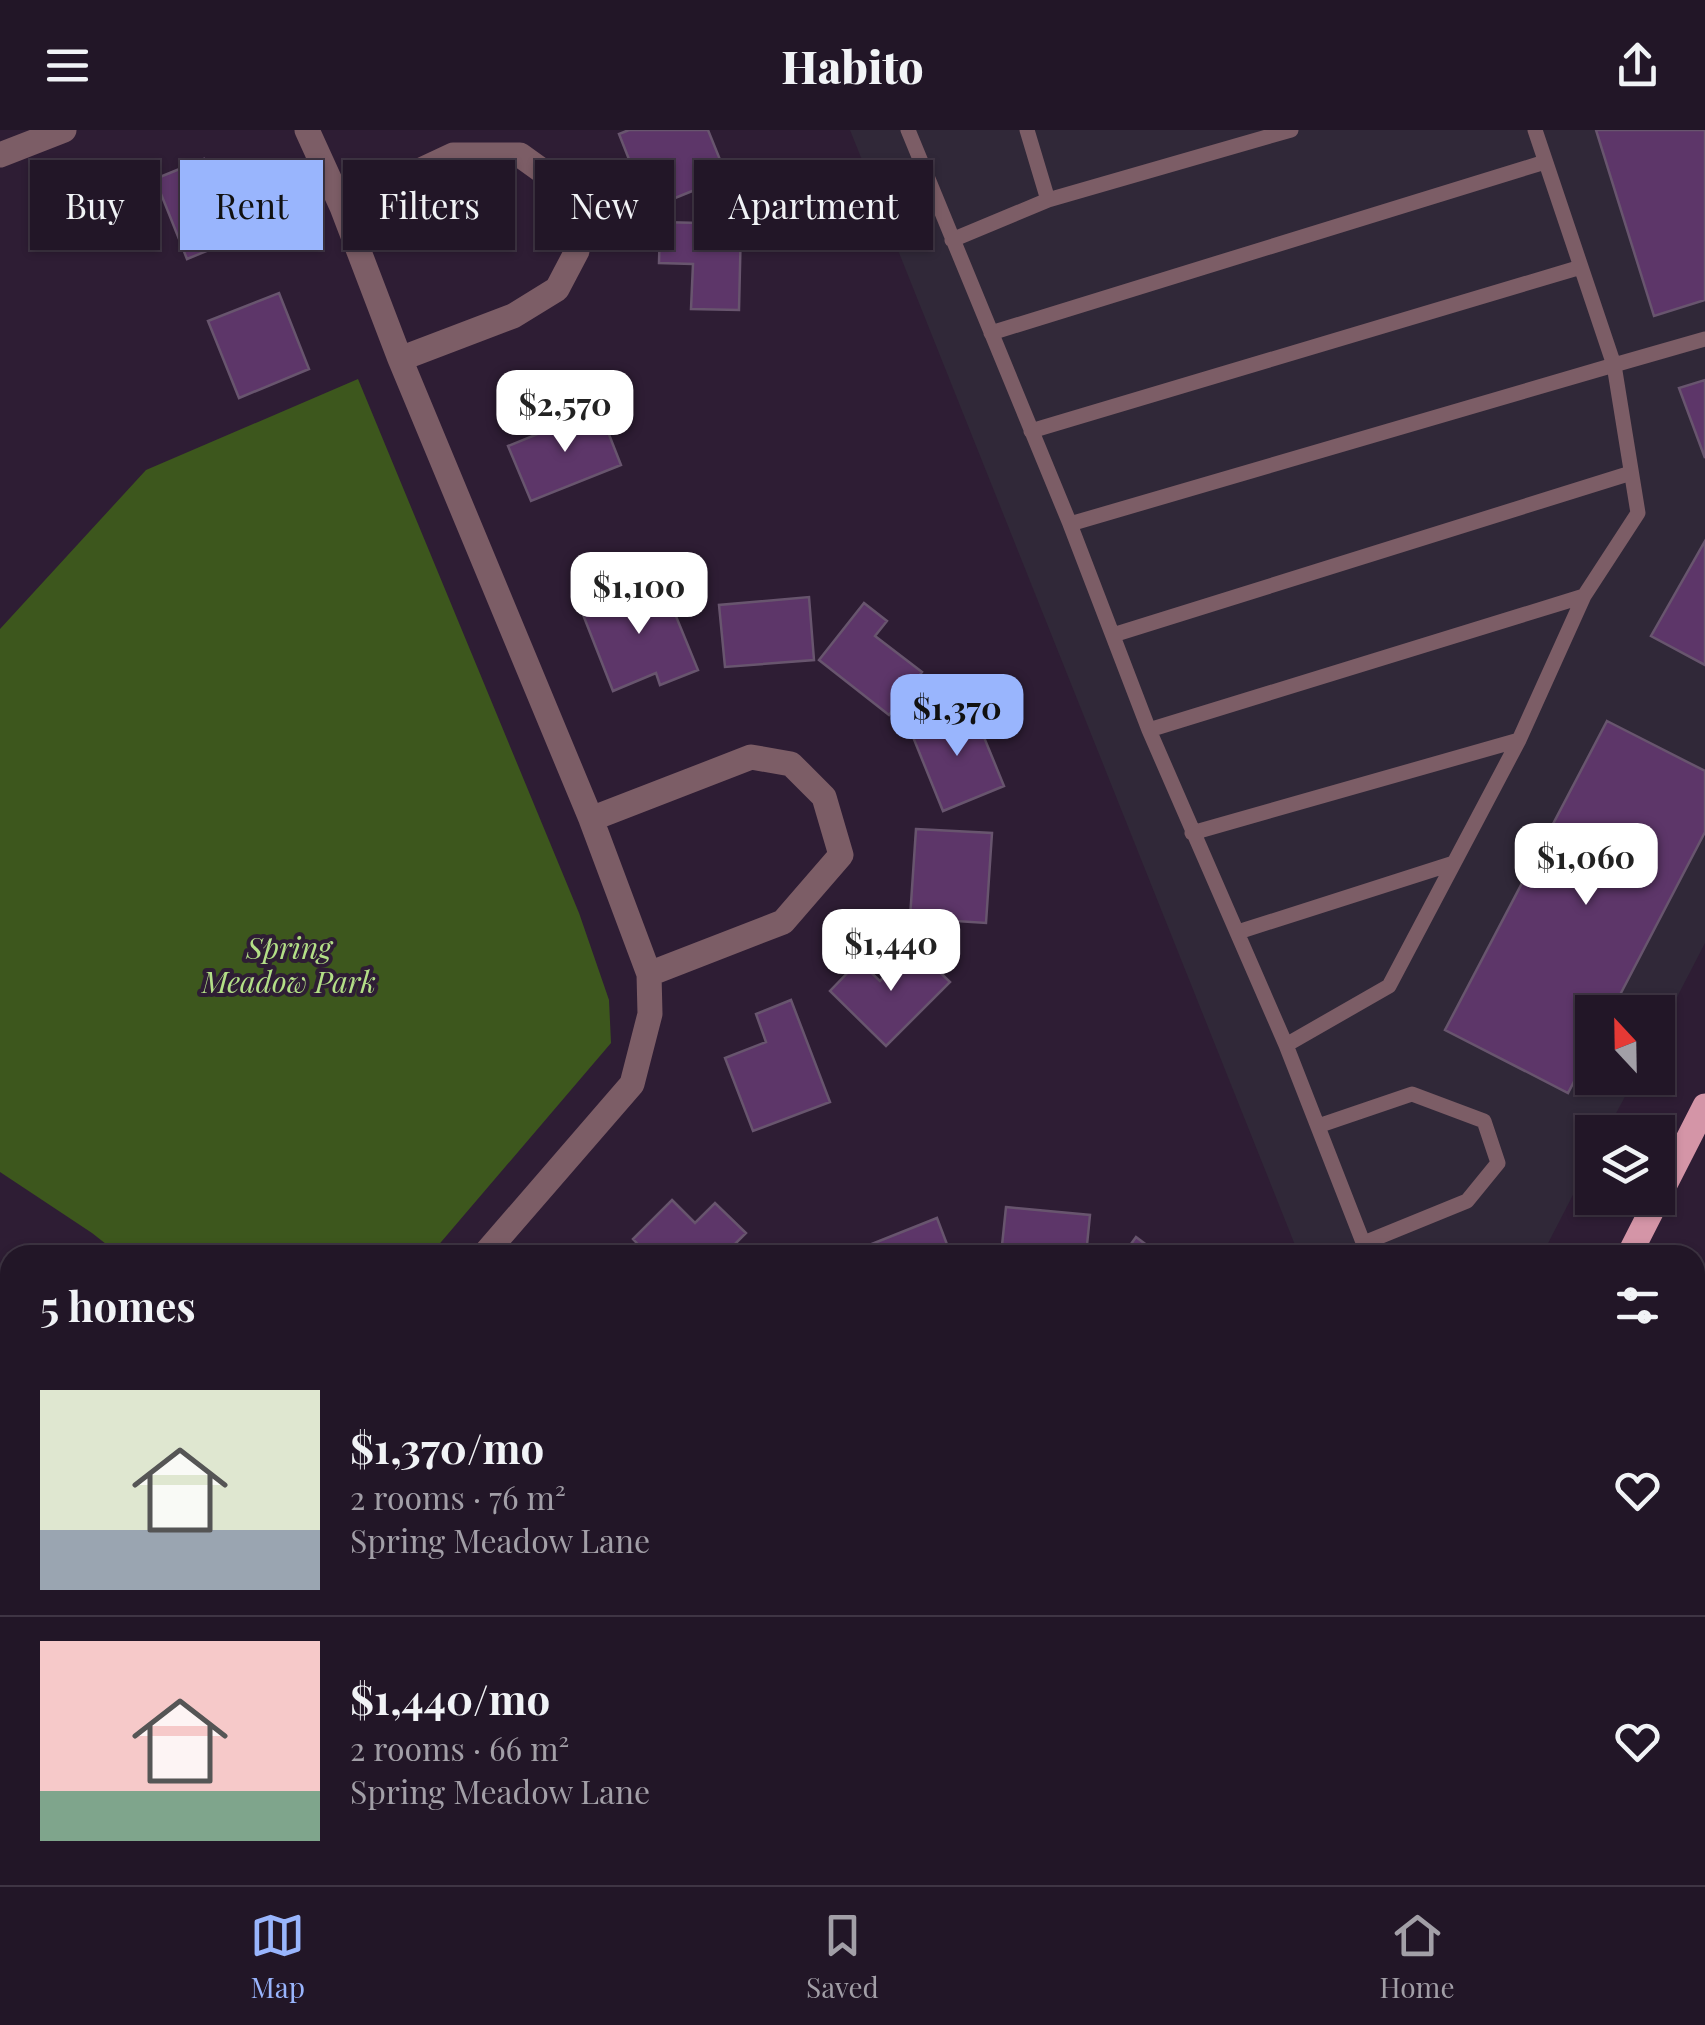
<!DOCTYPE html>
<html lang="en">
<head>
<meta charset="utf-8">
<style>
  body { margin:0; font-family:"Playfair Display",serif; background:#2a1f2f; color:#f1f3f6; height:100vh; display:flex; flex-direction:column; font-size:38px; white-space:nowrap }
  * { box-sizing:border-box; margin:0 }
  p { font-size:32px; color:#a29fa7 }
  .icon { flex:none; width:55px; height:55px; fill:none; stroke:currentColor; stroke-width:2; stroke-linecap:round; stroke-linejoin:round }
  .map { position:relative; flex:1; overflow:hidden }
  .sheet { position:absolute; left:0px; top:1115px; width:1705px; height:640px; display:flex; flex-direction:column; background:#221627; border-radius:30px 30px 0 0; box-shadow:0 2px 8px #0004,0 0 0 2px #3f3544 }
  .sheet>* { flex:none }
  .banner { position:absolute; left:30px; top:30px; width:1000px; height:90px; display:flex; gap:20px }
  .needle { width:65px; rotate:338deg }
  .tools { position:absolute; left:1575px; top:865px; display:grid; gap:20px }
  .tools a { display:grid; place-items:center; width:100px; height:100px; border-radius:0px; background:#221627; box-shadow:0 2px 8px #0004,0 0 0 2px #3f3544; font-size:50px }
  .price { position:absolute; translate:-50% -85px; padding:0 22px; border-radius:20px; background:#fff; color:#222; font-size:32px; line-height:65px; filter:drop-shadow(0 2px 5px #0008) }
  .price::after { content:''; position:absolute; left:50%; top:60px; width:30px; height:22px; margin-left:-15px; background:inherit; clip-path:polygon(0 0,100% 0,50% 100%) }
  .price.current { background:#99b5fd; color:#111 }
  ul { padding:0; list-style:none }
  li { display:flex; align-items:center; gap:30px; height:250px; padding:0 40px }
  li+li { border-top:2px solid #3f3544 }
  li span { display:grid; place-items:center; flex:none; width:280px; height:200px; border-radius:0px; color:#555 }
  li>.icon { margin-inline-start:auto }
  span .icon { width:120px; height:120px; fill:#fffc; stroke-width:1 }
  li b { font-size:42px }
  h2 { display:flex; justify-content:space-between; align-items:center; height:120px; padding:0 40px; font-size:42px }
  .chip { padding:0 35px; border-radius:0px; background:#221627; box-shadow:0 2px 8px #0004,0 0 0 2px #3f3544; font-size:35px; line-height:90px }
  .chip.current { background:#99b5fd; color:#111 }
  header { display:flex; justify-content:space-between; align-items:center; height:130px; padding:0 40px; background:#221627; font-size:45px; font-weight:800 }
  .menu { display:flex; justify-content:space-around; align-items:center; height:140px; border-top:2px solid #3f3544; background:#221627; font-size:28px; color:#a29fa7 }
  .menu a { display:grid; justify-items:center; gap:5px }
  .menu .current { color:#99b5fd }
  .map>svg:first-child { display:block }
</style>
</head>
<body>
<header><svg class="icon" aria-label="menu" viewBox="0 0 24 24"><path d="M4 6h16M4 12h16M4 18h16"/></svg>Habito<svg class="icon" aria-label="share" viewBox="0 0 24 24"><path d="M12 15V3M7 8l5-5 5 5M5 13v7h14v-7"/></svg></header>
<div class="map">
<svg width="1705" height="1755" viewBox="0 0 1705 1755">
  <rect width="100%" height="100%" fill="#2e1d34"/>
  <path fill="#302838" d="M850 0H1705V813L1658 904V882H1592V948H1635L1606 1002H1592V1028L1542 1125H1299Z"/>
  <path fill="#3d571d" d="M358 249 579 783 609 870 611 913 430 1125H120L92 1103 0 1042V499L146 340Z"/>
  <path fill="#5d3669" stroke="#68556e" stroke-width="2.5" d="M629 0H708L727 47 670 70 655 33 634 42 619 4Z
    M1596 0H1705V170L1654 186Z
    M204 29 222 73 243 64 258 100 187 129 155 49Z
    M660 92 741 94 739 180 691 179 693 134 659 133Z
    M279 163 309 239 239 268 208 191Z
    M1705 250V328L1679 258Z
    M599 279 621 335 531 371 508 316Z
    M1705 411V535L1651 506Z
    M662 452 698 540 660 555 656 543 613 561 580 477 632 456 634 463Z
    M809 467 814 530 725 537 719 475Z
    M864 473 887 491 875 506 922 542 889 585 819 530Z
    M972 578 1004 656 943 681 911 602Z
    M1607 591 1705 641V702L1611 882H1592V917L1568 963 1445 900Z
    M916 699 992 703 986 793 910 788Z
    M914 817 950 852 886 916 830 861 859 831 880 851Z
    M791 870 830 972 753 1001 725 928 766 912 756 884Z
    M672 1070 695 1093 715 1073 746 1103 724 1125H648L633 1109Z
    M1006 1077 1090 1085 1086 1125H1001Z
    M937 1088 951 1125H855L854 1121Z
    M1136 1107 1160 1125H1123Z
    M0 1144 10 1148V1154L0 1177Z
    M10 1226V1276L0 1268V1237Z
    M1705 1529V1565L1695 1561V1552Z
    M1695 1623H1705V1709H1695Z
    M1695 1733H1705V1755H1655V1745H1695Z
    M176 1745H275L278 1747 271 1755H189Z
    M546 1745H572L569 1754Z
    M943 1745H1018L1020 1749 1003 1755H947Z"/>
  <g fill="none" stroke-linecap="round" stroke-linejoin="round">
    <path stroke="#7c5d66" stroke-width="15" d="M908 0 1070 394 1149 600 1286 915 1368 1125
      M1027 0 1048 70
      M1535 0 1614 235 1705 209
      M952 110 1048 70 1291 0
      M991 203 1545 32
      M1031 301 1581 137
      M1070 394 1614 235 1638 383 1584 466 1519 610 1389 856 1286 915
      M1113 505 1631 343
      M1149 600 1584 466
      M1192 703 1519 610
      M1238 802 1454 733
      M1318 996 1412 964 1484 991 1498 1033 1467 1071 1364 1113"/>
    <path stroke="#7c5d66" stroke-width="25" d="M307 0 342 77 400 229 591 689 649 844 650 884 632 954 484 1125
      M0 25 64 0
      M342 77 453 25H520L566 58 577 121 557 159 513 186 400 229
      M591 689 751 627 791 634 824 667 841 725 783 792 649 844
      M0 1359 10 1369
      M0 1664 10 1653
      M418 1745 430 1755
      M1501 1745 1504 1755"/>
    <path stroke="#d495a7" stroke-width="25" d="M1629 1125 1705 976
      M1695 1203 1705 1184
      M1293 1755 1298 1745
      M1394 1755 1400 1745"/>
  </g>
  <g text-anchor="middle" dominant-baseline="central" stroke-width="8" stroke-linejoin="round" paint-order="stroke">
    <g font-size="30" font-style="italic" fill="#b3df87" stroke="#2e1d34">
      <text x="289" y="817">Spring<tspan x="289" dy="34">Meadow Park</tspan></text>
    </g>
  </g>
</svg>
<div class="tools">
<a><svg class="needle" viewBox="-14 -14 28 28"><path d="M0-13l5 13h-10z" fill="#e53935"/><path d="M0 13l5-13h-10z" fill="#a29fa7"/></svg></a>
<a><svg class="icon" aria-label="layers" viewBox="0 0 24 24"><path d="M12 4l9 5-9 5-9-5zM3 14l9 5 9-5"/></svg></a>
</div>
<b class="price" style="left:565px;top:325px">$2,570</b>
<b class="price" style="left:639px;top:507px">$1,100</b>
<b class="price current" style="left:957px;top:629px">$1,370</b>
<b class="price" style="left:1586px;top:778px">$1,060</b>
<b class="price" style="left:891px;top:864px">$1,440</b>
<div class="banner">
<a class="chip">Buy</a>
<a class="chip current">Rent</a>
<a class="chip">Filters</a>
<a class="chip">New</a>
<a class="chip">Apartment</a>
</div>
<section class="sheet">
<h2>5 homes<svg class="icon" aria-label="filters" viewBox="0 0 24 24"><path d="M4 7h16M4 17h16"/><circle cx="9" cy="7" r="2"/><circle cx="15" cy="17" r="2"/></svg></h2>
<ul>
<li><span style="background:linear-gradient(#dfe7d0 70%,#9aa5b1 0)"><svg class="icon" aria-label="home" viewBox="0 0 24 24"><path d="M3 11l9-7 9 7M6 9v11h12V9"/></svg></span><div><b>$1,370/mo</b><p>2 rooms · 76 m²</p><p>Spring Meadow Lane</p></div><svg class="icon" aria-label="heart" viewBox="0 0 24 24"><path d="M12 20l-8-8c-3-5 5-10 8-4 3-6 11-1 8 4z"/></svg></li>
<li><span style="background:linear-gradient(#f6c9c9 75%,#7fa58c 0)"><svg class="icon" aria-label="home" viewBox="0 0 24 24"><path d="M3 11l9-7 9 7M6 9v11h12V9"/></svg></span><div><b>$1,440/mo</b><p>2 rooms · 66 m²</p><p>Spring Meadow Lane</p></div><svg class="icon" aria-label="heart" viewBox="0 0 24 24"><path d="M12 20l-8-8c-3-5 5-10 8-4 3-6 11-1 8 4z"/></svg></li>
</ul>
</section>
</div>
<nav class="menu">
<a class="current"><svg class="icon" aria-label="map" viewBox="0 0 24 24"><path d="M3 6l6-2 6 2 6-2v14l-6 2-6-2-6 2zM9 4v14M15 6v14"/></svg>Map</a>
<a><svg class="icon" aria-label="saved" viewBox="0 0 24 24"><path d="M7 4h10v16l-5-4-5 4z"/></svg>Saved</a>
<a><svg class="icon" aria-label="home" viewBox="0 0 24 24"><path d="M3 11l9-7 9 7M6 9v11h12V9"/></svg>Home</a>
</nav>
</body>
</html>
